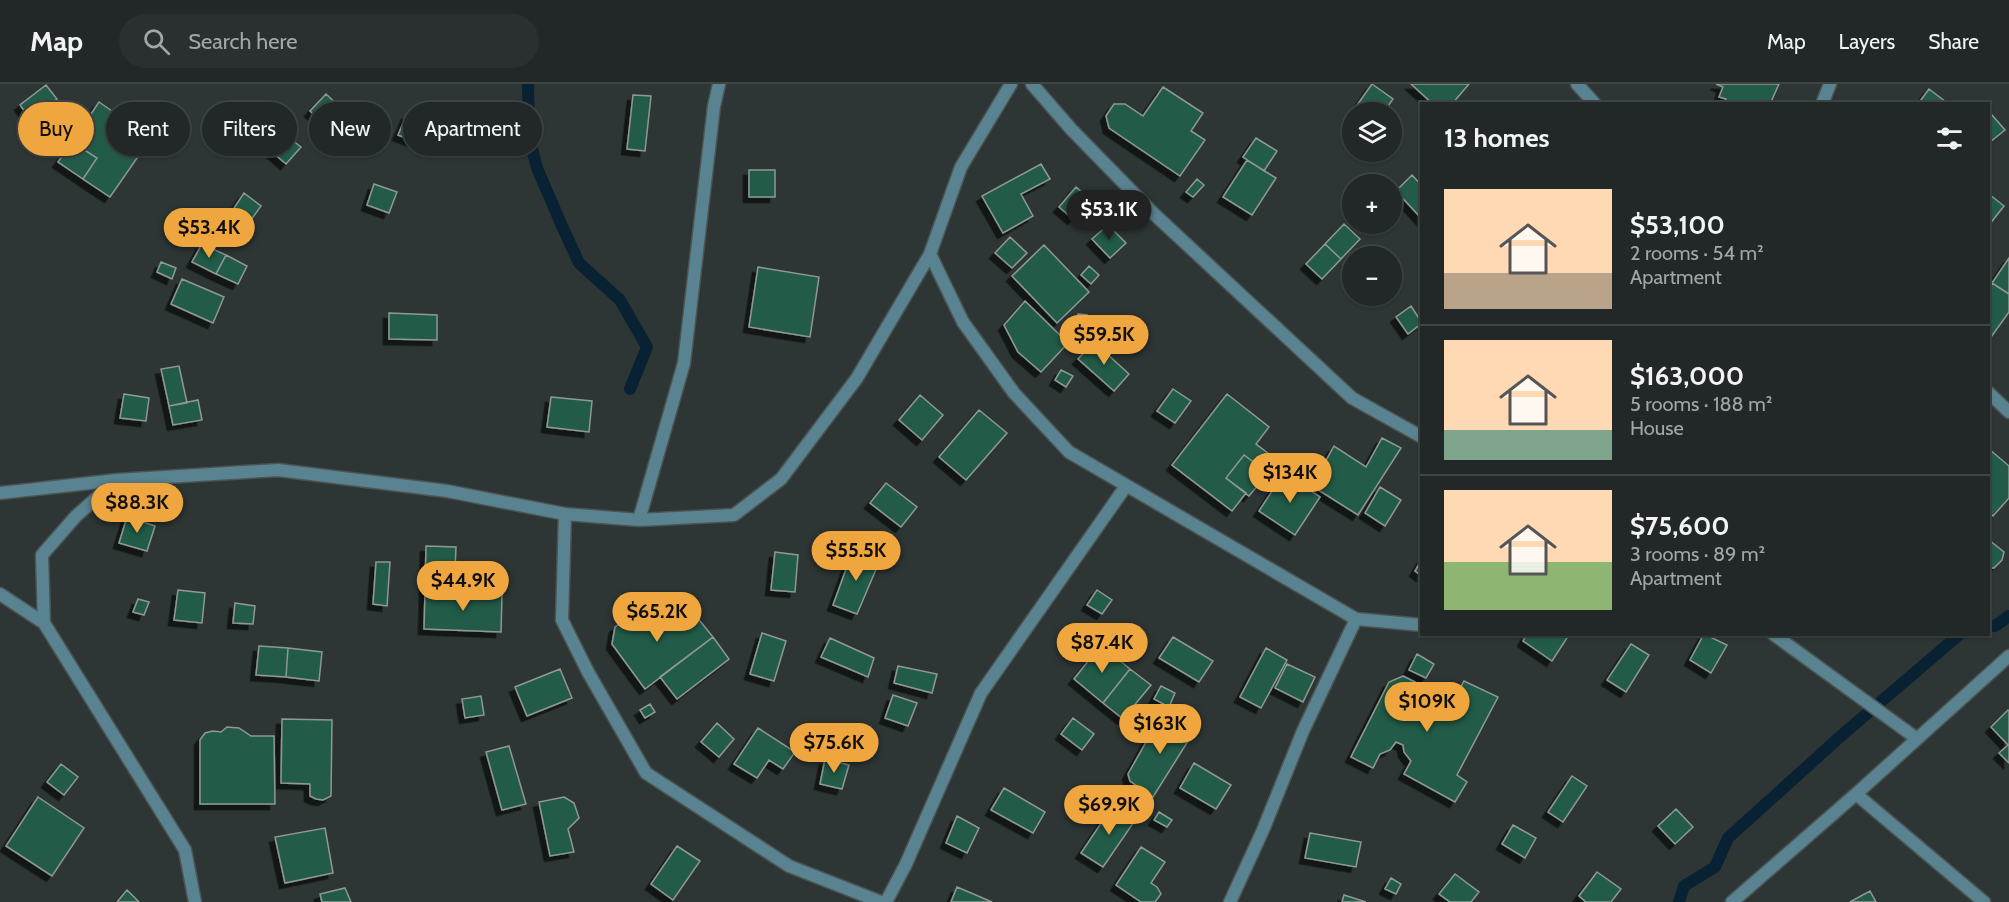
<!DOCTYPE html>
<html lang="en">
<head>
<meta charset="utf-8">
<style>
  body { margin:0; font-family:Cabin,sans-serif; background:#2a3030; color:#f1f3f6; height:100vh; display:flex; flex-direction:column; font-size:22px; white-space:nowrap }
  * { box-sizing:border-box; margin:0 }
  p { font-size:20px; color:#a2a6a8 }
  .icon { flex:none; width:33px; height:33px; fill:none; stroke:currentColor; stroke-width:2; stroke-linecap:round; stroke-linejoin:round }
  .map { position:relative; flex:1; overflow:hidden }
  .sheet { position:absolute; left:1420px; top:18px; width:570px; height:534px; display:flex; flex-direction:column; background:#222828; border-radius:0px; box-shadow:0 2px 4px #0004,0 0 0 2px #3f4445 }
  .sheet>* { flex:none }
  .guide { position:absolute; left:18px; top:18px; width:570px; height:54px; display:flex; gap:12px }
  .controls { position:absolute; left:1342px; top:18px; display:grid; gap:12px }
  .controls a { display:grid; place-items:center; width:60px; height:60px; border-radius:50%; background:#222828; box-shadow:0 2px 4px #0004,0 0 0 2px #3f4445; font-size:30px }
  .price { position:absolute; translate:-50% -51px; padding:0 14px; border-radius:21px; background:#f0a63e; color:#111; font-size:20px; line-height:39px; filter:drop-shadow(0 2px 3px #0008) }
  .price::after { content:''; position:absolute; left:50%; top:36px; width:18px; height:14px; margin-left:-9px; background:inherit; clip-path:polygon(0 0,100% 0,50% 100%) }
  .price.selected { background:#222; color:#fff }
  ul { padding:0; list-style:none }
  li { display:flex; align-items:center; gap:18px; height:150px; padding:0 24px }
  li+li { border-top:2px solid #3f4445 }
  li span { display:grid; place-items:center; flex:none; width:168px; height:120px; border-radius:0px; color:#555 }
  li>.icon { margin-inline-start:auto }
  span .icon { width:72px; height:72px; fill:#fffc; stroke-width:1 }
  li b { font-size:26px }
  h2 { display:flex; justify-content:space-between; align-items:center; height:72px; padding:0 24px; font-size:26px }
  .chip { padding:0 21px; border-radius:27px; background:#222828; box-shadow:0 2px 4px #0004,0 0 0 2px #3f4445; font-size:21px; line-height:54px }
  .chip.selected { background:#f0a63e; color:#111 }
  header { display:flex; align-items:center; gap:36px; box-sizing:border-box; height:84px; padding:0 30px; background:#222828; border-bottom:2px solid #3f4445 }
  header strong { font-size:28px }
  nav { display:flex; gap:33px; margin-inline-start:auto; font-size:21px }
  .search { width:420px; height:54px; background:#2a3030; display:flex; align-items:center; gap:15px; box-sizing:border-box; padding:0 21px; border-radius:33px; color:#a2a6a8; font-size:22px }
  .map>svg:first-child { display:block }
</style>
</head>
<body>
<header>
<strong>Map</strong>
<div class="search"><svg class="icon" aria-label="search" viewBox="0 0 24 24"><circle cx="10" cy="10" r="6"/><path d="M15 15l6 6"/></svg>Search here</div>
<nav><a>Map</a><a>Layers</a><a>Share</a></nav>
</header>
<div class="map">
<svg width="2009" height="818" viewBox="0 0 2009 818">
  <defs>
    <filter id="shadow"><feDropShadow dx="-5.5" dy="5.5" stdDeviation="0" flood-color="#0009"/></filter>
  </defs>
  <rect width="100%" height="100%" fill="#2d3635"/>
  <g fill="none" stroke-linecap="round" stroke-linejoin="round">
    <path stroke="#092233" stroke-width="12" d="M528 0 529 53 537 84 562 142 579 179 620 216 647 263 630 305
      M1989 542H1995L2009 532
      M1679 818 1684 802 1715 783 1728 754 1842 651 1960 550"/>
  </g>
  <path fill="#235b49" stroke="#8f9894" stroke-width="1.5" filter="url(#shadow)" d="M1372 0 1393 15 1384 28H1361L1355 24Z
    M1411 0H1469L1452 20H1433Z
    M1716 0H1779L1770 20H1724L1726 15 1719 13 1723 3Z
    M46 1 57 15 30 35 20 21Z
    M1163 3 1203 29 1191 47 1205 56 1180 92 1109 44 1106 32 1114 20H1125L1143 32Z
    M1929 5 1946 18 1945 20H1918Z
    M326 10 341 24 325 41 310 27Z
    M633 11 651 12 645 67 627 65Z
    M99 18 151 54 110 113 83 95 97 74 72 58Z
    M407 30 427 38 419 59 398 51Z
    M1992 31 2005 46 1989 59V33Z
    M287 52 301 63 286 80 272 68Z
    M1256 54 1277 67 1264 87 1243 73Z
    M72 58 97 74 83 95 58 78Z
    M1247 76 1276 94 1252 131 1223 113Z
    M1041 80 1050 95 1021 110 1033 132 1003 149 982 112Z
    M749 86H775V113H749Z
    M1412 91 1422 102V135L1396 107Z
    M1197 95 1204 101 1193 113 1186 108Z
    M374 100 397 108 389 129 367 121Z
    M1076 103 1091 116 1073 135 1059 123Z
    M244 109 261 122 251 136 234 124Z
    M1989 110 2004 122 1989 141Z
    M1344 140 1360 155 1341 175 1325 160Z
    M1108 141 1126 159 1110 174 1092 155Z
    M1010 153 1027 169 1012 184 995 169Z
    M202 160 226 171 216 190 192 178Z
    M1325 160 1341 175 1322 195 1306 180Z
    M1044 161 1089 208 1057 239 1012 192Z
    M226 171 247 182 238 200 216 190Z
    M2009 174V210L1992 199Z
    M161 178 176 184 172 195 157 188Z
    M1089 182 1099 191 1091 200 1081 191Z
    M758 183 819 193 810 253 749 243Z
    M182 195 224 213 213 239 171 220Z
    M1992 199 2009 210V228L1989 256V203Z
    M1025 217 1068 259 1041 288 1018 268 1004 241Z
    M1411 222 1422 239 1408 250 1396 233Z
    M389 229 437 231V256L389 255Z
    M1078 230 1087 231 1086 240 1077 239Z
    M1094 258 1129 290 1114 307 1078 275Z
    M179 282 187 319 169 322 161 285Z
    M1061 286 1073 292 1066 303 1055 296Z
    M1173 305 1191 317 1175 339 1157 327Z
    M124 310 149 314 146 337 120 334Z
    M1227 310 1269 343 1256 360 1273 373 1263 385 1244 371 1226 394 1246 409 1232 427 1172 381Z
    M920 311 943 331 922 356 899 336Z
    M551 313 592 317 589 348 547 343Z
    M198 316 202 336 173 341 169 322Z
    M979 326 1007 349 966 396 939 373Z
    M1382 354 1401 364 1358 431 1312 402 1334 362 1366 383Z
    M1989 365 2009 382V414L1993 432 1989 428Z
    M1244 371 1268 389 1249 412 1226 394Z
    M1284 389 1320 413 1295 451 1259 427Z
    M886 399 917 423 901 443 870 419Z
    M1380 403 1401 416 1385 442 1365 429Z
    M127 433 155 442 147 467 119 459Z
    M1989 456 2004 468 2002 476 1994 484H1989Z
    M426 462 456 463 454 509H425Z
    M853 466 880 476 857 530 833 521Z
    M775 468 798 471 795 508 771 506Z
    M1422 475V492L1415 487Z
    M376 478H390L387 522 373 520Z
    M178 506 205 509 202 539 174 536Z
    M1097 506 1112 516 1102 530 1087 521Z
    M425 509 502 511 501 548 424 545Z
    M138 515 149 518 144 531 133 528Z
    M652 518 671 544 692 527 713 553 645 605 612 560 615 543Z
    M235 519 255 522 253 540 233 539Z
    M762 549 786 557 774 597 750 590Z
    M1527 550H1562L1567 554 1552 577 1523 557Z
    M1704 550 1727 561 1711 589 1690 576Z
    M713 553 729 575 677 615 660 593Z
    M1173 553 1213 577 1199 598 1159 574Z
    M830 554 874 574 868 593 821 573Z
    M1631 560 1649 571 1626 608 1607 596Z
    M1101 561 1130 585 1103 619 1074 595Z
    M259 562 288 564 286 593 256 591Z
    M288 564 322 568 319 597 286 593Z
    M1266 564 1287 576 1261 624 1240 613Z
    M1417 570 1434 580 1426 594 1409 586Z
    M1287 580 1315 593 1303 618 1275 604Z
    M898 582 937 590 932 609 894 599Z
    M560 585 572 614 527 632 515 603Z
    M1130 585 1151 601 1123 635 1103 619Z
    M1403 592 1415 598 1416 610 1436 621 1445 617 1451 622 1464 597 1498 613 1457 691 1467 698 1455 718 1404 690 1411 677 1404 668 1403 661 1396 658 1390 666 1380 670 1373 684 1351 673 1389 598Z
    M1161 602 1175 609 1169 623 1154 615Z
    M893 611 917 619 908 642 885 634Z
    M481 612 484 631 465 634 462 615Z
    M650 620 655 628 645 634 640 626Z
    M2008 626 2009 627V679L1999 669 2008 661 1991 643Z
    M1174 633 1195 646 1153 713 1130 697 1128 690 1154 644Z
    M1073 634 1094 650 1082 666 1061 650Z
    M282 635 332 636 331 712 323 716 316 715 310 712V700L281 699Z
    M717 639 734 655 719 673 701 658Z
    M227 643 239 644 251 652H274L275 720H200V656L205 649 213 647 221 648Z
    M758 644 795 668 783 685 769 676 757 694 734 680Z
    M509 662 526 720 502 726 486 668Z
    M825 675 849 681 842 705 820 700Z
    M1194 679 1231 701 1216 725 1180 704Z
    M61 680 78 693 64 711 47 698Z
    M1572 692 1587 702 1563 738 1548 728Z
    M1004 704 1045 728 1033 749 991 726Z
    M38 713 84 744 52 792 6 762Z
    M564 713 574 719 579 734 568 745 574 768 550 772 539 718Z
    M1114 720 1136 735 1103 783 1081 769Z
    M1676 725 1693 743 1675 760 1658 742Z
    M1159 728 1172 736 1167 743 1154 736Z
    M957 732 979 744 967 769 946 759Z
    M1513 741 1536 754 1525 774 1502 760Z
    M325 744 333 789 285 799 275 753Z
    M1310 749 1361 758 1356 783 1305 774Z
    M677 762 700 777 673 816 651 800Z
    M1141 763 1165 778 1151 799 1157 803 1161 810 1155 818H1141L1116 801Z
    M1597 788 1621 805 1611 818H1586L1579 812Z
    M1455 790 1479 808 1471 818H1450L1439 810Z
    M1391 794 1401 800 1396 810 1385 805Z
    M957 803 992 818H951Z
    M345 804 351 818H322L320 810Z
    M127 806 139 818H117Z
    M1870 807 1876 818H1850Z
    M1344 811 1366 818H1342Z"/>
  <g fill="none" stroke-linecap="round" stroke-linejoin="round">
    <defs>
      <path id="minor" d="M1032 0 1071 45 1154 130 1352 314 1422 353
        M1577 0 1595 20
        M1822 20 1830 0
        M930 170 963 238 1014 309 1069 368 1356 535 1422 541
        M1989 309 2009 328
        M0 409 117 396 278 386 447 407 565 430 639 436 734 431 781 395 857 294 930 170 961 83 1011 0
        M565 430 562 536 588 588 646 689 789 782 881 818
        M639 436 684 279 714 22 719 0
        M0 510 44 539 185 766 195 818
        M44 539 42 471 76 432 117 396
        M1773 550 1916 654
        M1856 710 1984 818
        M886 818 906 780 981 609 1126 402
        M1230 818 1263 746 1303 647 1356 535
        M1732 818 1856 710 2009 572"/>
    </defs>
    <use href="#minor" stroke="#4b5453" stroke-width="15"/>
    <use href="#minor" stroke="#598390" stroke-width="12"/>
  </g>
</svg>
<div class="controls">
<a><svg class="icon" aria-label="layers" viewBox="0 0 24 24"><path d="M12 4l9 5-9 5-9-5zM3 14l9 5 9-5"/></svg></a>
<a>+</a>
<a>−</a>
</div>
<b class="price selected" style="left:1109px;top:157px">$53.1K</b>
<b class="price" style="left:209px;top:175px">$53.4K</b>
<b class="price" style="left:1104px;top:282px">$59.5K</b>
<b class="price" style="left:1290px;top:420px">$134K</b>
<b class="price" style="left:137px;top:450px">$88.3K</b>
<b class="price" style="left:856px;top:498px">$55.5K</b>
<b class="price" style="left:463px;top:528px">$44.9K</b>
<b class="price" style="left:657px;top:559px">$65.2K</b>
<b class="price" style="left:1102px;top:590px">$87.4K</b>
<b class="price" style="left:1427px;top:649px">$109K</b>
<b class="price" style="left:1160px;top:671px">$163K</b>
<b class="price" style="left:834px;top:690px">$75.6K</b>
<b class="price" style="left:1109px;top:752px">$69.9K</b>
<div class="guide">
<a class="chip selected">Buy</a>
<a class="chip">Rent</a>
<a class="chip">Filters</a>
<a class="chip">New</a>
<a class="chip">Apartment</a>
</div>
<section class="sheet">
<h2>13 homes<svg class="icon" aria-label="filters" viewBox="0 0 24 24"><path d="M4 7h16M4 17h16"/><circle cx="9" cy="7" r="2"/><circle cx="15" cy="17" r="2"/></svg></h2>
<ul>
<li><span style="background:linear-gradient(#ffd9b3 70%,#b9a48a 0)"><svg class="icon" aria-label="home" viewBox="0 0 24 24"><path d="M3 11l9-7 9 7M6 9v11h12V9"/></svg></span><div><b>$53,100</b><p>2 rooms · 54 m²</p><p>Apartment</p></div></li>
<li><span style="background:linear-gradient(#ffd9b3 75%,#7fa58c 0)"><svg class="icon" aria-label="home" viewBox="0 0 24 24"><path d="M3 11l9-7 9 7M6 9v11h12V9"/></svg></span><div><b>$163,000</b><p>5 rooms · 188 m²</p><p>House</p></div></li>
<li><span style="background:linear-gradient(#ffd9b3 60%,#8fb573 0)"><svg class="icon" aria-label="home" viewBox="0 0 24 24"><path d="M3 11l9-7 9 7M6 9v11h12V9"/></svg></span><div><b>$75,600</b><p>3 rooms · 89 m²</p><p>Apartment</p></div></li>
</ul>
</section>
</div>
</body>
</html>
